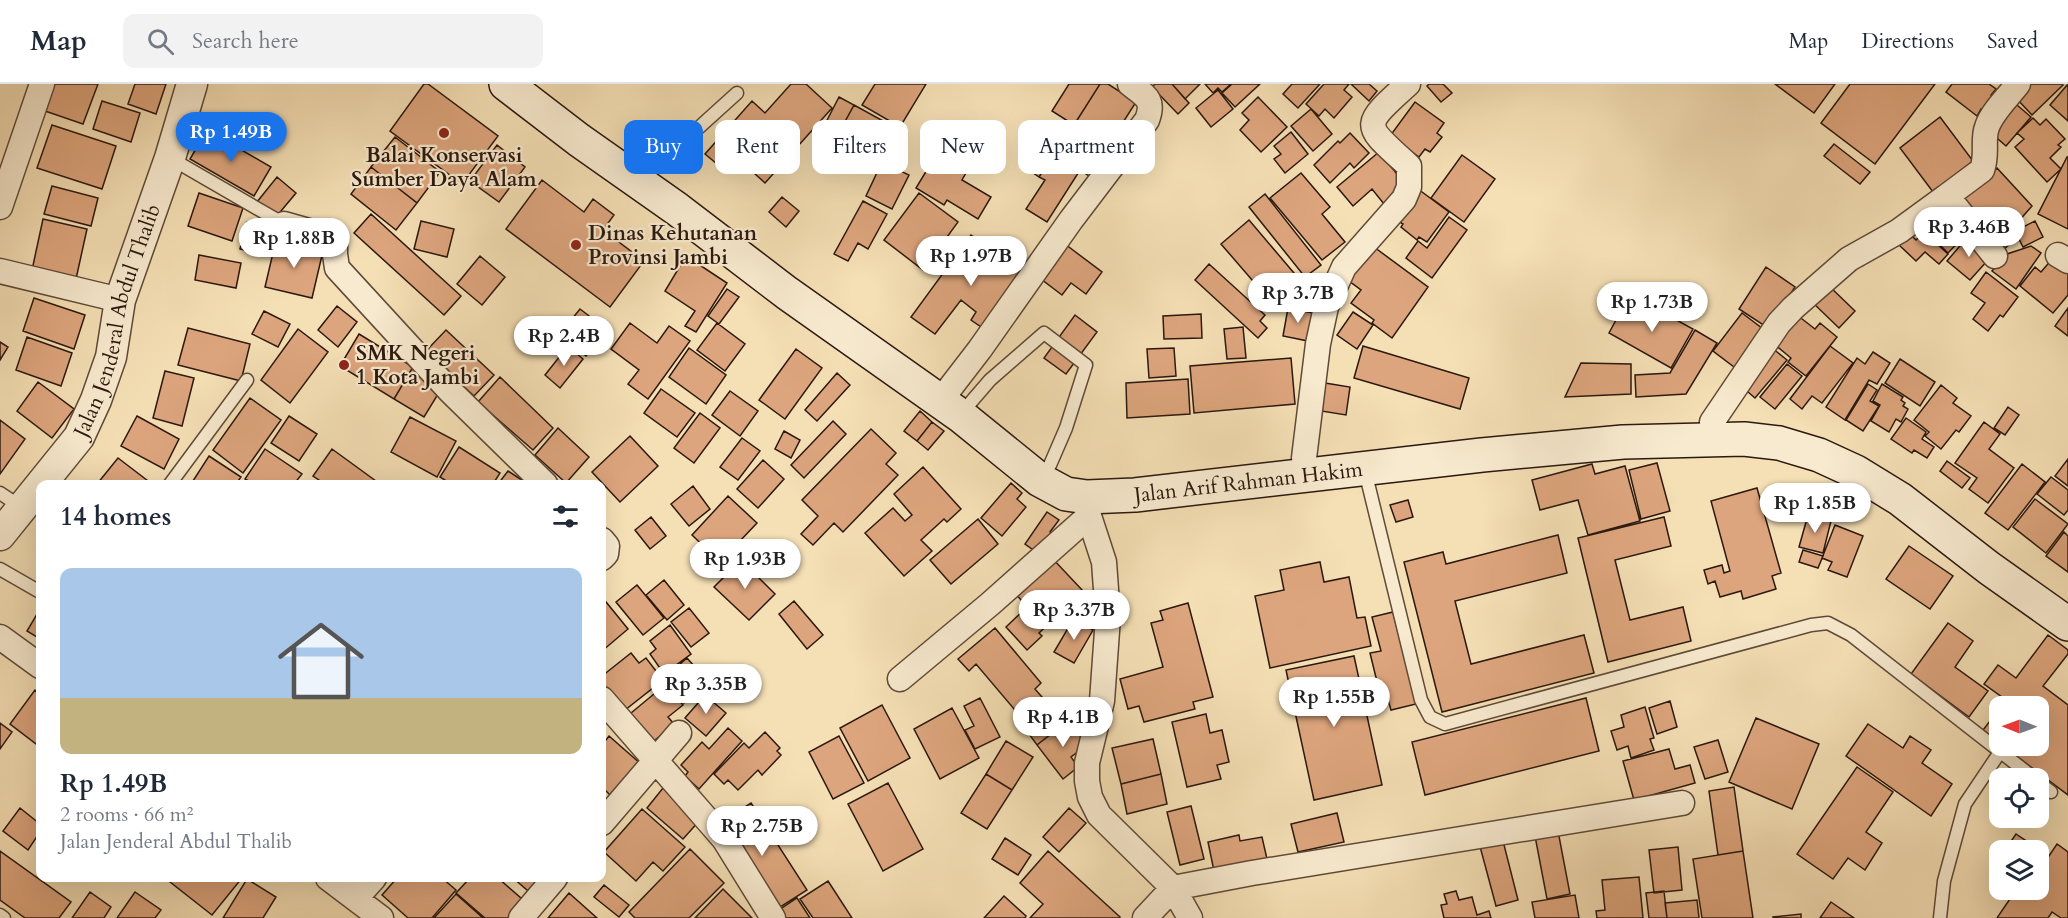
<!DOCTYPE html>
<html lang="en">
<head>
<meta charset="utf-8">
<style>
  body { margin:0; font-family:Cardo,serif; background:#f2f2f3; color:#1f2937; height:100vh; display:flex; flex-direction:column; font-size:22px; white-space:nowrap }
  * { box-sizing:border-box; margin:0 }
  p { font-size:20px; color:#747a83 }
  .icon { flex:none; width:33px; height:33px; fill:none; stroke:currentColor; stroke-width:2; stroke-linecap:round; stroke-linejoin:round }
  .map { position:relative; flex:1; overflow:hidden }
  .details { position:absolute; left:36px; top:396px; width:570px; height:402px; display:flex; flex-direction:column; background:#fff; border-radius:12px; box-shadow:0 6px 24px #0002 }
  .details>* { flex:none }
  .guide { position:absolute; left:624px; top:36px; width:570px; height:54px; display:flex; gap:12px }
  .needle { width:39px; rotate:271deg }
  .tools { position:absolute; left:1989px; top:612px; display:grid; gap:12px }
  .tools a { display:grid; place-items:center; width:60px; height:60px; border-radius:12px; background:#fff; box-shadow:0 6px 24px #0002; font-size:30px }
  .price { position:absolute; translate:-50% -51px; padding:0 14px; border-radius:21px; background:#fff; color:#222; font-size:20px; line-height:39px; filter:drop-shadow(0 2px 3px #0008) }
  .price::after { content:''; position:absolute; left:50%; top:36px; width:18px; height:14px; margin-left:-9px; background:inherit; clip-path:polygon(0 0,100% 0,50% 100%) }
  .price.selected { background:#1a73e8; color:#fff }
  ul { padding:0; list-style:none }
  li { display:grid; align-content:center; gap:12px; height:318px; padding:0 24px }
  li span { display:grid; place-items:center; height:186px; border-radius:12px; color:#555 }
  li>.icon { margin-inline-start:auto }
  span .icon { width:108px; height:108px; fill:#fffc; stroke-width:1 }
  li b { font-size:26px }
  h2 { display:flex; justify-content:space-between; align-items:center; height:72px; padding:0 24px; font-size:26px }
  .tag { padding:0 21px; border-radius:12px; background:#fff; box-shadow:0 6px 24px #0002; font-size:21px; line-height:54px }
  .tag.selected { background:#1a73e8; color:#fff }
  header { display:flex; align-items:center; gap:36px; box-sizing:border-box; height:84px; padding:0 30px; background:#fff; border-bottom:2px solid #e0e1e3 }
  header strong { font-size:28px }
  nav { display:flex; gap:33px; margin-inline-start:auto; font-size:21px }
  .search { width:420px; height:54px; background:#f2f2f3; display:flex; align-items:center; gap:15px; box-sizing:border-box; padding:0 21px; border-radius:12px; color:#747a83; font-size:22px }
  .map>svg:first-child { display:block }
</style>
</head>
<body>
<header>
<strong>Map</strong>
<div class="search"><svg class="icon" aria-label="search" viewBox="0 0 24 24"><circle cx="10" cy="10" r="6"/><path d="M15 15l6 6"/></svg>Search here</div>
<nav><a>Map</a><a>Directions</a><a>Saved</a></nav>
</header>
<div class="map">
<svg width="2068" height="834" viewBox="0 0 2068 834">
  <rect width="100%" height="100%" fill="#f5dfb5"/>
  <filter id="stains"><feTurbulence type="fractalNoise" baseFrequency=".00333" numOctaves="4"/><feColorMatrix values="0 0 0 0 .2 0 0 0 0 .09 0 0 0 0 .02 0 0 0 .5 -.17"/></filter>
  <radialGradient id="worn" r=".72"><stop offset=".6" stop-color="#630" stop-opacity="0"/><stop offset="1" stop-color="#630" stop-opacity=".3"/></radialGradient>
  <path fill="#dda57d" stroke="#2b180f" stroke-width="1.5" d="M54 0H98L83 40 45 27Z
    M135 0H166L156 30 128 20Z
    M424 0H428L498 52 462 100 390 47Z
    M791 0H806L832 24 765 99 735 72 723 85 705 70 752 17 765 29Z
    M875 0H926L900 43 862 21Z
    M1069 0H1100L1074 41 1052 27Z
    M1100 0H1108L1136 18 1108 62 1074 41Z
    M1155 0H1172L1189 19 1178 30 1152 3Z
    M1172 0H1200L1185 15Z
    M1205 0H1231L1222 8 1218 4 1213 9Z
    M1232 0H1260L1235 23 1222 9Z
    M1292 0H1320L1298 24 1283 10Z
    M1324 0H1349L1344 6 1352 13 1334 34 1325 25 1319 32 1306 20Z
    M1351 0H1369L1377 7 1369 17Z
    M1429 0H1443L1452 9 1441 18 1427 2Z
    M1775 0H1835L1814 29Z
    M1850 0H1935L1875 80 1821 39Z
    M1952 0H1989L1996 5 1991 11 1995 14 1985 27 1981 25 1977 32 1946 8Z
    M2031 0H2062L2063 1 2032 31 2016 14Z
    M2068 0V37L2050 21Z
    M1218 6 1233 25 1211 43 1196 24Z
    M839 13 854 21 835 56 821 48Z
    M1258 13 1287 43 1261 68 1240 46 1249 36 1242 29Z
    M2010 15 2031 33 2006 62 1990 48Z
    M102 17 140 29 131 58 93 45Z
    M1415 18 1444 39 1437 49 1442 53 1430 68 1425 65 1419 73 1390 52Z
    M854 21 896 44 877 79 835 56Z
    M1311 25 1332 50 1313 67 1291 42Z
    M1940 33 1973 77 1933 108 1900 64Z
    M2033 34 2040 41 2046 35 2065 55 2058 61 2061 63 2050 74 2061 85 2047 98 2015 63 2024 55 2017 49Z
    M1050 37 1068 48 1039 93 1022 81Z
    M52 41 116 62 102 105 37 84Z
    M207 46 271 83 254 112 190 75Z
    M1068 48 1110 76 1100 92 1092 87 1089 92 1080 86 1047 138 1026 125 1045 96 1039 93Z
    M1291 48 1308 70 1285 89 1274 75 1281 70 1274 62Z
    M1350 49 1369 69 1354 84 1350 79 1330 99 1314 81 1338 57 1340 59Z
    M395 53 440 88 417 119 371 83Z
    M956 55 978 68 962 96 991 113 978 135 947 116 944 121 916 104 942 61 950 65Z
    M1834 60 1870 88 1860 100 1824 72Z
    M497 61 525 83 499 118 470 97Z
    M1379 68 1406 101 1384 120 1372 105 1353 122 1337 103Z
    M1462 71 1495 95 1464 138 1431 114Z
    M2067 73H2068V145L2038 130Z
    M882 78 909 91 892 125 866 112Z
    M371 83 417 119 396 146 351 110Z
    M1997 84 2032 122 2010 147 2018 153 2004 165 1986 148 1994 139 1961 118Z
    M1301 89 1330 123 1322 130 1345 158 1322 176 1270 114Z
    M277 93 296 109 276 133 257 118Z
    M542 96 584 128 593 115 614 131 603 146 644 177 610 223 506 145Z
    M52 102 98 114 91 142 44 130Z
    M1418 105 1449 128 1427 158 1419 153 1417 156 1401 143 1403 140 1395 135Z
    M199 109 243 124 232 157 188 142Z
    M919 109 958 138 923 186 884 156Z
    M1265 110 1321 181 1305 193 1249 123Z
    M782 113 799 127 786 143 769 128Z
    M863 117 887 130 868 165 858 159 848 177 834 170Z
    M1941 120 1969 147 1948 169 1920 141Z
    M371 130 461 212 444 231 354 149Z
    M1449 133 1467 146 1432 194 1406 174 1418 157 1427 164Z
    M43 135 87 145 76 195 32 186Z
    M1249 136 1305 202 1278 226 1221 160Z
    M421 137 454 145 447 173 414 165Z
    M2035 137 2043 153 2023 163 2015 147Z
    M247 138 269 143 262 170 240 165Z
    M1924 148 1948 170 1939 180 1925 168 1916 177 1898 160 1909 149 1916 156Z
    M1971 149 1988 176 1970 196 1947 177Z
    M971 151 1027 192 987 247 971 236 976 228 961 216 935 250 911 233Z
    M276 156 323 167 312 214 265 203Z
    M1065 160 1102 188 1086 210 1071 199 1062 211 1041 195Z
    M2031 162 2041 169 2016 205 1992 187 2007 170Z
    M1374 163 1428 203 1392 254 1372 239 1374 236 1351 219 1361 206 1349 197Z
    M199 171 241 179 236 204 195 196Z
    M480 172 505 193 482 221 457 200Z
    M686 172 727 199 696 248 685 242 695 227 665 207Z
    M2053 174 2068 187V211L2053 229 2020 202 2035 183 2041 188Z
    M1209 180 1265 231 1260 237 1267 244 1258 254 1195 196Z
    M1766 183 1795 203 1768 244 1739 225Z
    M1986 188 2018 213 2003 233 2000 231 1988 247 1973 235 1985 219 1971 209Z
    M1827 200 1855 227 1839 244 1811 217Z
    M727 205 739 213 719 240 708 232Z
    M34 214 85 231 74 265 23 247Z
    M1642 217 1693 245 1671 284 1609 249 1622 225 1634 231Z
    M337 222 357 238 338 263 318 246Z
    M1288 224 1313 229 1308 257 1283 252Z
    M2068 224V252L2055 242Z
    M580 225 606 245 586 272 559 251Z
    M264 227 290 240 278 263 252 250Z
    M1353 228 1373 241 1357 265 1337 251Z
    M1742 229 1767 248 1738 286 1713 267Z
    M1201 230 1202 254 1164 255 1163 232Z
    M1075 231 1097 248 1066 290 1044 274Z
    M1797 231 1815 245 1820 239 1837 253 1806 292 1788 278 1791 274 1774 260Z
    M630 239 657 259 669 242 690 257 648 315 628 300 639 286 611 265Z
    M717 239 745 260 725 287 697 266Z
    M1243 243 1246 274 1227 275 1224 245Z
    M188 244 250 260 241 297 178 281Z
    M298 245 328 268 290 319 261 296Z
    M446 246 494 291 474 312 426 267Z
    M1695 246 1717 259 1686 310 1636 313 1635 291 1670 289Z
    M359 250 413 283 394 315 340 282Z
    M27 253 72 269 61 302 16 286Z
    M0 258 8 263 0 276Z
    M568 262 583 275 560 304 545 291Z
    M1363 262 1469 294 1460 325 1354 294Z
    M1830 262 1853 279 1822 319 1812 312 1802 325 1790 315Z
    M689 264 726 291 706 320 669 293Z
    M1174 264 1176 292 1149 294 1147 265Z
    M1772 264 1787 276 1755 314 1741 302Z
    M796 265 822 284 785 335 759 316Z
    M1873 268 1890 279 1877 300 1869 296 1845 336 1826 323 1857 274 1865 280Z
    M1291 274 1295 320 1194 329 1190 282Z
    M1900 275 1935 298 1920 322 1885 299Z
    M1581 279 1631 280V310L1565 313Z
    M1787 280 1802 292 1775 325 1760 313Z
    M413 283 443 302 424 333 394 315Z
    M165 287 194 294 182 342 153 334Z
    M837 289 850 301 817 337 805 326Z
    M500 293 553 344 533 366 478 318Z
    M1188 295 1190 330 1127 334 1126 299Z
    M38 298 74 325 52 354 17 327Z
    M1325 299 1350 303 1346 331 1321 327Z
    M1868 300 1877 306 1870 317 1879 322 1863 347 1846 336Z
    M1882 300 1903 313 1901 316 1905 319 1903 322 1908 325 1901 338 1896 335 1889 348 1871 337 1880 321 1873 317Z
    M1941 301 1957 314 1953 319 1971 332 1959 348 1956 346 1941 365 1925 352 1929 348 1914 336Z
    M661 305 695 329 677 353 644 329Z
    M730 307 758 327 740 352 712 331Z
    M250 314 281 336 243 389 213 366Z
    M2008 323 2019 331 2005 351 1994 344Z
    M920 327 932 338 917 357 904 347Z
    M700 329 720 344 694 379 674 364Z
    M137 332 179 355 164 385 121 362Z
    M289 332 317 350 299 377 271 359Z
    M410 333 456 357 437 393 391 368Z
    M1906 334 1926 348 1922 355 1934 363 1927 374 1914 366 1912 369 1891 355Z
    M0 336 25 355 0 390Z
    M833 337 846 350 804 394 791 381Z
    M932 338 944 347 928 366 917 357Z
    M1984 338 2000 350 1989 365 2014 384 1988 419 1969 405 1977 394 1955 379Z
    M558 344 589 373 566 399 535 371Z
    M871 345 896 369 886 380 898 391 843 448 834 439 813 461 801 450 818 432 802 416Z
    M784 347 800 356 791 374 775 365Z
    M630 352 658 382 620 418 592 388Z
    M742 354 760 367 738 396 720 383Z
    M459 363 500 389 493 400H451L440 393Z
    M265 365 302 390 294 400H254L245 395Z
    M332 365 380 400H325L313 392Z
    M209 372 241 393 236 400H191Z
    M118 374 152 400H97Z
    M2068 375V402L2055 392Z
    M763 376 784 395 758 424 737 405Z
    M1947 377 1970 394 1962 404 1940 387Z
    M1657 379 1670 427 1641 435 1629 386Z
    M1592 380 1595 390 1625 382 1640 437 1588 451 1578 416 1540 426 1532 396Z
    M2022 380 2045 398 2008 446 1985 429Z
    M923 383 961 425 947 438 944 435 921 456 932 467 904 492 865 449 893 424 905 437 912 431 894 410Z
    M508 387 528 400H498Z
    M2051 393 2068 406V426L2064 431 2037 410Z
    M1011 399 1022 409 1017 415 1026 423 1002 452 981 434Z
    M693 402 710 425 689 442 671 420Z
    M1757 404 1781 489 1772 492 1776 505 1743 515 1741 507 1720 513 1715 497 1708 500 1704 486 1722 481 1724 489 1730 487 1711 417Z
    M728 412 757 439 720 478 692 451Z
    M2035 415 2068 440 2046 469 2013 443Z
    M1408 416 1413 433 1396 438 1390 421Z
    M1047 428 1059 436 1050 448 1056 453 1043 473 1025 460Z
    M1808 431 1831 437 1823 469 1799 463Z
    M651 433 666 452 650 465 635 446Z
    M1664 433 1671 462 1615 476 1630 536 1683 523 1691 557 1608 578 1578 454Z
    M978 435 998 460 951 500 930 476Z
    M1835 441 1863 452 1847 493 1828 486 1832 478 1822 474Z
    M2064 448 2068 452V488L2046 472Z
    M1558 451 1567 489 1455 517 1471 580 1584 551 1594 589 1442 628 1404 478 1443 468 1446 480Z
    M1909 462 1953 492 1930 525 1886 495Z
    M1803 466 1823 472 1818 484 1799 478Z
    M1052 474 1083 507 1039 549 1042 552 1027 566 1006 543 1027 523 1015 509Z
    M741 476 775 510 749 536 714 503Z
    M1320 478 1324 498 1349 493 1357 534 1365 533 1371 562 1270 584 1255 512 1284 506 1280 486Z
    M664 496 684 521 667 536 646 511Z
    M637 501 664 534 643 551 616 518Z
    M602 513 628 545 602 567Z
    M794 517 823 551 807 565 779 530Z
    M1188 519 1213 613 1193 618 1195 625 1144 638 1139 622 1128 625 1120 595 1163 583 1151 539 1163 536 1160 527Z
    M689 524 709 549 691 563 671 538Z
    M40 525V555L27 547Z
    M1393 528 1416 620 1391 626 1386 609 1380 610 1370 569 1381 567 1372 533Z
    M1074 534 1093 546 1074 579 1054 568Z
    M1948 539 1973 557 1955 583 1988 607 1969 633 1911 590Z
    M670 541 691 570 664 590 650 570 656 565 650 557Z
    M995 544 1041 599 1035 605 1048 620 1026 639 976 580 969 587 958 575Z
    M2048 551 2068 566V570L2043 602 2068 621V711L2003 662H2038V622H2001L2006 616 1984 600 1998 581 2016 594Z
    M631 569 639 579 646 574 663 596 620 630 602 606V592Z
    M1354 572 1382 701 1314 716 1286 586Z
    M687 574 708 598 684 619 663 595Z
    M666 600 683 621 668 633 674 640 648 662 625 634Z
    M35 606 40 610V663L10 640Z
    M705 611 726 629 706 652 685 634Z
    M980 614 1000 653 975 665 965 646 974 642 964 622Z
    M1586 614 1599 667 1425 711 1412 658Z
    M1670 617 1677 643 1657 650 1649 624Z
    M1055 619 1069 636 1037 661 1024 643Z
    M882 621 910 674 868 697 840 644Z
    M1645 623 1654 654 1650 655 1654 666 1631 674 1628 662 1617 666 1611 647 1624 643 1621 631Z
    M952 624 979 674 940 695 914 645Z
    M2000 624V659L1983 646Z
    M1206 630 1210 649 1222 646 1229 678 1217 681 1221 695 1187 703 1172 638Z
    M1756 634 1819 660 1792 725 1729 698Z
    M1069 636 1087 661 1071 673 1078 683 1063 695 1037 661Z
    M0 639 12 648 0 665Z
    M1868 640 1903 664 1910 652 1931 666 1922 679 1952 700 1931 732 1846 672Z
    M728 644 742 657 699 705 685 692 688 688 681 681 702 658 709 665Z
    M765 648 780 664 777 667 781 671 762 691 758 686 738 706 728 696 724 700 714 690 744 659 749 664Z
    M609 652 641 680 612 713 602 703V661Z
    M839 652 864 699 833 715 809 668Z
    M1153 655 1161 690 1121 700 1112 664Z
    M1718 656 1728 688 1705 695 1694 663Z
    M1006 657 1033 673 1012 706 986 690Z
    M1669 665 1675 685 1690 681 1695 699 1634 716 1623 677Z
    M1857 683 1893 708 1866 748 1882 759 1865 786 1848 774 1833 795 1797 770Z
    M986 690 1012 706 987 745 961 729Z
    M1161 690 1167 720 1127 730 1121 700Z
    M888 699 923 765 883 787 848 720Z
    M1734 703 1743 767 1718 771 1709 707Z
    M663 704 700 736 683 755 647 724Z
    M751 719 807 806 774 827 718 740Z
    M1191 722 1204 775 1180 781 1167 728Z
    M20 724 40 740V748L28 766 3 747Z
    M1069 724 1086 739 1059 768 1043 753Z
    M642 725 685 763 663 787 653 778 636 797 604 768Z
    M1337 729 1344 758 1298 768 1291 740Z
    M1558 747 1570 810 1547 815 1535 752Z
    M1501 749 1518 816 1496 822 1478 755Z
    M2016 750 2049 772 2057 760 2068 768V834H2061L2052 828 2048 834H1997L2016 806H2038V766H2005Z
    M1239 751 1240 757 1262 753 1267 775 1214 787 1208 758Z
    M1005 754 1031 771 1018 791 992 775Z
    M1678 763 1682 806 1654 809 1649 766Z
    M690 765 724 799 689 834H635L629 828Z
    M0 767 71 818 59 834H25L0 816Z
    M1048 767 1120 833 1119 834H1030L1043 820 1020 799Z
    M1743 767 1753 834H1702L1693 775Z
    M2000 774V791L1992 785Z
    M1639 793 1643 834H1597L1596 827 1605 826 1602 796Z
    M165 794H242L212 831Z
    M397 794H442L456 806 432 834H408L382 811Z
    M470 794H498L529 821 517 834H485L456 809Z
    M513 794H551L534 812Z
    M247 795 276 813 263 834H223Z
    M828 797 852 834H813L800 815Z
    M604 801 629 821 619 833 594 813Z
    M723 805 752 834H695Z
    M1456 807 1459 816 1472 813 1477 831 1489 827 1491 834H1444L1441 821 1447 820 1444 810Z
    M1664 807 1667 834H1649L1646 809Z
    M90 808 111 823 104 834H72Z
    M135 808 161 826 155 834H117Z
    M569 809 597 834H548Z
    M456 810 483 834H434Z
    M1575 811 1579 834H1535L1532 818Z
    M1004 812 1026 832 1025 834H984Z
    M797 814 810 834H776L773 830Z
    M1697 816 1699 834H1667L1665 819Z
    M1831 818 1854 834H1820Z
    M1801 830V834H1773V833Z"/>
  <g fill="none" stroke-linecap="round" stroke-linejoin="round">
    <defs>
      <path id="service" d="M170 74 284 140
        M652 86 737 9
        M971 318 990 296 1044 249 1086 281 1066 344 1050 381
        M1365 387 1421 616 1430 633 1445 640 1811 541 1828 539 1851 551 2034 694
        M170 400 247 296
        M0 409 21 423
        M0 485 40 508
        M2038 698 2051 708
        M0 831 4 834
        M1940 834 1944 797 1965 720 2000 668"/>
      <path id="minor" d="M1947 112 1982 86C1988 70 1982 56 1987 43 1992 28 2008 13 2018 0
        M0 123 42 0
        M284 140 330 153 335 161V170L337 184 450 307 545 400
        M2058 171 2068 177
        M0 187 120 216
        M950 304 980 265 1071 136 1147 36C1155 15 1145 12 1130 0
        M1712 338 1779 239 1793 224 1849 175 1899 147 1947 112 1995 172
        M1304 374 1318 260 1326 223 1344 183 1404 115 1409 103V82C1363 40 1360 43 1408 0
        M1087 413 1089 432 1104 478 1108 533 1102 617 1087 679V697L1090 713 1099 731 1173 804 1190 834
        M602 456 607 462 606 470 602 474
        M0 553 40 582
        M900 595 990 520 1089 432
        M602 615 724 755 773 834
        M602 739 679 649
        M328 794 381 834
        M356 814 374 794
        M521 834 555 794
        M1145 834 1173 804 1252 789 1682 719"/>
      <g id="tertiary">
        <path id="s1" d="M0 451 79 353 96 316 111 273 120 216 170 74 192 0"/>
      </g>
      <g id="secondary">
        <path id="s2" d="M506 0 579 56 677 125 787 209 961 332 1040 396 1066 410 1087 413 1135 411 1482 371 1623 358 1744 355 1779 359 1819 371 1856 388 1900 415 1989 484 2068 540"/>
      </g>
    </defs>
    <use href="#service" stroke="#5e4a38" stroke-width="15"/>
    <use href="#minor" stroke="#5e4a38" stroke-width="27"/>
    <use href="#tertiary" stroke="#5e4a38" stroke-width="33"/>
    <use href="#secondary" stroke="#2b180f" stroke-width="36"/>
    <use href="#service" stroke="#f8eacf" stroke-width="12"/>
    <use href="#minor" stroke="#f8eacf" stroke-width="24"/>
    <use href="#tertiary" stroke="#f8eacf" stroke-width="30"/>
    <use href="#secondary" stroke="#f8eacf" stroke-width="33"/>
  </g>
  <g fill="#8f2418" stroke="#f8eacf" stroke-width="2">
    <circle cx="444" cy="49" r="6"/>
    <circle cx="576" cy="161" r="6"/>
    <circle cx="344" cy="281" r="6"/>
  </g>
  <g text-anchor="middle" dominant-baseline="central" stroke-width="4.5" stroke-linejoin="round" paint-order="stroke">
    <g font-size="21" font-weight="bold" fill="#2b180f" stroke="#f8eacf" text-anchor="start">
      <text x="444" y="71" text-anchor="middle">Balai Konservasi<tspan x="444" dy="24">Sumber Daya Alam</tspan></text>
      <text x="588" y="149">Dinas Kehutanan<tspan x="588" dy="24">Provinsi Jambi</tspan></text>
      <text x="356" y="269">SMK Negeri<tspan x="356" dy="24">1 Kota Jambi</tspan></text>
    </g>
    <g font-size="21" fill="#2b180f" stroke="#f8eacf">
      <text stroke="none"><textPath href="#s1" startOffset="249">Jalan Jenderal Abdul Thalib</textPath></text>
      <text stroke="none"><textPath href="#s2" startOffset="878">Jalan Arif Rahman Hakim</textPath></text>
    </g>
  </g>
  <rect width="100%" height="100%" filter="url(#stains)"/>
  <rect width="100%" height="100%" fill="url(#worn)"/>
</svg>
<div class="tools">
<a><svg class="needle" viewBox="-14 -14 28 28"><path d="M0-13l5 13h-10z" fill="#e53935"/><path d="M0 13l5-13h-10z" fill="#747a83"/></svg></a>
<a><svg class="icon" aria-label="locate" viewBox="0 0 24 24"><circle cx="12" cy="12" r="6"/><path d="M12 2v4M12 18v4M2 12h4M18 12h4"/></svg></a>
<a><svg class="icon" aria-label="layers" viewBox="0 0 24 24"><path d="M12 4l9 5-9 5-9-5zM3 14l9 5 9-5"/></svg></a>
</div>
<b class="price selected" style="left:231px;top:79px">Rp 1.49B</b>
<b class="price" style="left:1969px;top:174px">Rp 3.46B</b>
<b class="price" style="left:294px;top:185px">Rp 1.88B</b>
<b class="price" style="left:971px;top:203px">Rp 1.97B</b>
<b class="price" style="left:1298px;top:240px">Rp 3.7B</b>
<b class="price" style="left:1652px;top:249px">Rp 1.73B</b>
<b class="price" style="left:564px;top:283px">Rp 2.4B</b>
<b class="price" style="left:1815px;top:450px">Rp 1.85B</b>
<b class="price" style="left:745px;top:506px">Rp 1.93B</b>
<b class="price" style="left:1074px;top:557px">Rp 3.37B</b>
<b class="price" style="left:706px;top:631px">Rp 3.35B</b>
<b class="price" style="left:1334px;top:644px">Rp 1.55B</b>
<b class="price" style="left:1063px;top:664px">Rp 4.1B</b>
<b class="price" style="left:762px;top:773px">Rp 2.75B</b>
<div class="guide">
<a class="tag selected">Buy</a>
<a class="tag">Rent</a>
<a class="tag">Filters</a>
<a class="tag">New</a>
<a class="tag">Apartment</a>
</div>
<section class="details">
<h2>14 homes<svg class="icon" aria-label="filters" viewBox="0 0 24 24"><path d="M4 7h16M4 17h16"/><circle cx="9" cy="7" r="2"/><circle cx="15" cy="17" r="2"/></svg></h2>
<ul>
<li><span style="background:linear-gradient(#a9c7e8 70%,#c2b280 0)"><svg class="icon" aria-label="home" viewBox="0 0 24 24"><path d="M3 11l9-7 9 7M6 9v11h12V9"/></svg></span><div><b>Rp 1.49B</b><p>2 rooms · 66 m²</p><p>Jalan Jenderal Abdul Thalib</p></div></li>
</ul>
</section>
</div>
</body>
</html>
